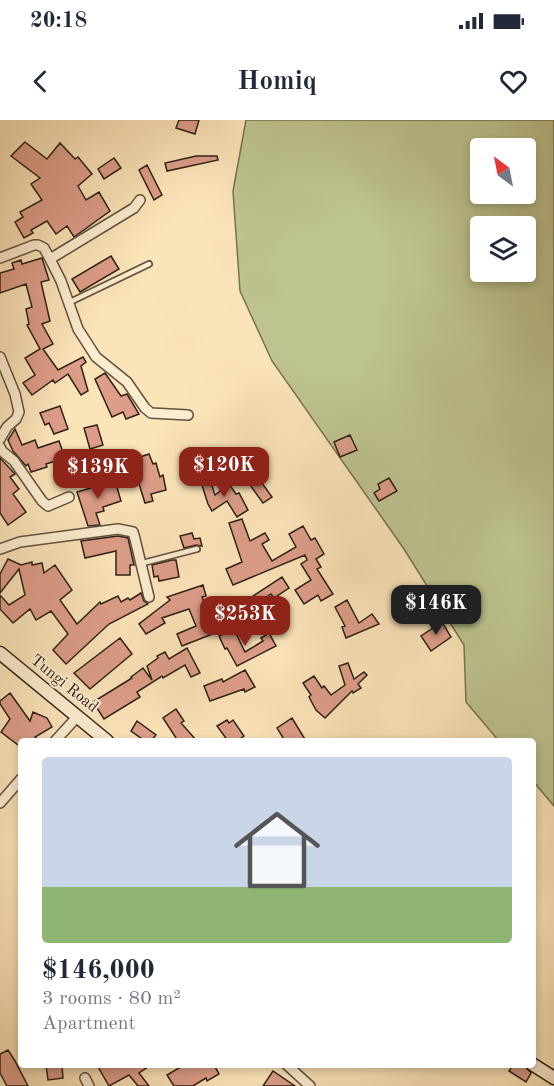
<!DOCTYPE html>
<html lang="en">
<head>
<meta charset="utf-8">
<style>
  body { margin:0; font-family:"Old Standard TT",serif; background:#f2f2f3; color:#1f2937; height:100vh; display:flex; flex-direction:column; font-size:22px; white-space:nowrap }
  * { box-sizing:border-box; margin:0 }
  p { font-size:20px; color:#747a83 }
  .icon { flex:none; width:33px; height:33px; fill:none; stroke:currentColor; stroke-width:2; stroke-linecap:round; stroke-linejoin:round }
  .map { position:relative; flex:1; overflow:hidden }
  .details { position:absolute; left:18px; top:618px; width:518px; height:330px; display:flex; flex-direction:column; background:#fff; border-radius:6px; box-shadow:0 3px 9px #0003 }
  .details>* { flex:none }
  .needle { width:39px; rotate:328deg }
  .fabs { position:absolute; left:470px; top:18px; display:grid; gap:12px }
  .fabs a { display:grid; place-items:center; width:66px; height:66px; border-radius:6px; background:#fff; box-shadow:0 3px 9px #0003; font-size:30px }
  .price { position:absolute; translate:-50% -51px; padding:0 14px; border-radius:12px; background:#8f2418; color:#fff; font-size:20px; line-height:39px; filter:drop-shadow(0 2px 3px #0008) }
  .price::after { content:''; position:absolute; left:50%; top:36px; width:18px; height:14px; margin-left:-9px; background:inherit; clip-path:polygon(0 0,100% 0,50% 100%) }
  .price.on { background:#222; color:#fff }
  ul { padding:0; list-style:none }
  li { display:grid; align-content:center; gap:12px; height:318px; padding:0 24px }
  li+li { border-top:2px solid #e0e1e3 }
  li span { display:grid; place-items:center; height:186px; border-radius:6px; color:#555 }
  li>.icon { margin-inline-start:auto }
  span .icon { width:108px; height:108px; fill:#fffc; stroke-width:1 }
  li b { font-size:26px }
  .status { display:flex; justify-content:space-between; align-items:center; height:42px; padding:0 30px; background:#fff; direction:ltr }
  .status svg { height:16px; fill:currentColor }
  header { display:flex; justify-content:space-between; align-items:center; height:78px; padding:0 24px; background:#fff; font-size:27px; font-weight:600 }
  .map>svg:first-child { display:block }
</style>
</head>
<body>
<div class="status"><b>20:18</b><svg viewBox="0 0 49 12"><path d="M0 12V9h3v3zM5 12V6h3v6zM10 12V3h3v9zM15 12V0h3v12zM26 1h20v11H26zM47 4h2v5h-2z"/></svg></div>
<header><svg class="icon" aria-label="back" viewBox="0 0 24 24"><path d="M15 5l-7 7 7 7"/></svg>Homiq<svg class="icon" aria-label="heart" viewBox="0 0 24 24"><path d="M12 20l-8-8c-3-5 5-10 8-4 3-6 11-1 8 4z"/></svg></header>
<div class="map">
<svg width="554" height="966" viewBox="0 0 554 966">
  <rect width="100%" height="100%" fill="#fbe4b8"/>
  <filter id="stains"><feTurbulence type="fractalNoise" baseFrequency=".00333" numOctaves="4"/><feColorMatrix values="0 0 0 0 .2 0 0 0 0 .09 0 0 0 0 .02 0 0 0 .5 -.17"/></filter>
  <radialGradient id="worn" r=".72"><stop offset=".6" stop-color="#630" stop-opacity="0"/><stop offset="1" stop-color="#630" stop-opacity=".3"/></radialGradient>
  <path fill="#bec48f" stroke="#767254" stroke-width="1.5" fill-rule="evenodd" d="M246 0H554V686L533 661 532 621H499L466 582 464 525 404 429 272 241 240 171 233 71ZM480 28H525V74H480ZM480 106H525V152H480Z"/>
  <path fill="#dd9d88" stroke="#2f2019" stroke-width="1.5" d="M179 0H199L195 14 176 8Z
    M25 22 47 39 60 23 75 39 78 37 92 54 78 66 86 80 99 72 110 91 74 117 67 106 56 114 47 101 31 110 33 113 24 118 15 102 23 97 20 92 42 80 31 64 40 58 11 36Z
    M196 36H217L218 40 167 51 165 43Z
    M114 38 121 48 104 59 98 49Z
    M147 45 162 75 154 80 139 50Z
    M111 136 119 149 80 172 72 159Z
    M42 138 49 160 41 162 50 201 42 204 53 224 43 229 58 250 83 237 86 242 81 246 88 271 81 275 68 254 55 263 53 260 32 275 23 263 35 255 25 238 40 229 27 205 29 204 26 189 32 187 26 164 0 173V153L14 149 12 143 21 140 22 144Z
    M105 253 121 276 127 274 139 294 126 299 123 292 112 297 95 259Z
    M60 286 68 309 54 314 49 303 45 305 40 293Z
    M97 305 103 325 90 329 84 308Z
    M15 309 22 325 35 320 38 328 59 321 65 338 46 344 47 347 31 352 28 344 26 346 13 331 8 320Z
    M350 315 357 330 340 337 334 322Z
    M149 334 153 344 156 343 160 357 163 355 166 370 151 374 153 381 145 383 135 351 137 350 134 339Z
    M0 338 15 354 10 357 19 369 13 374 26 392 8 405 0 393Z
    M114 357 121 381 103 387 104 391 96 393 100 405 88 406 77 372 101 365 100 362Z
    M389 358 397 371 379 381 374 373 380 369 378 364Z
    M259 359 272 377 263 383 250 365Z
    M210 360 215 375 229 364 236 374 239 373 248 390 237 397 227 381 212 391 208 384 201 362Z
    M242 399 250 421 265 413 269 420 262 424 272 441 296 427 289 414 303 406 311 420 315 418 324 434 316 439 321 447 317 449 333 474 321 481 318 475 304 484 295 470 311 460 301 444 307 440 305 435 233 465 226 449 242 442 229 403Z
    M192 413 194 419 200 418 202 426 196 425 184 428 180 416Z
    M118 416 128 418 134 445H130V455H116V431L85 438 81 421Z
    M8 439 21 445 32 442V445L42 443 44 453 55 445 72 470 60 480 77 504 100 482 101 484 118 476 121 482 128 478 130 480 141 473 144 481 148 484 109 504 66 544 53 530 68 514 51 491 36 500 30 489 13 503 0 489V475L9 485 25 475 19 449 0 473V454Z
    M172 440H176L179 457 159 461 158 456 154 457 152 445Z
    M282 457 289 468 274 478 271 474 255 485 250 478Z
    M203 465 206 476 202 477 212 499 214 498 220 511 182 526 177 514 196 506 189 489 162 498 165 503 146 514 139 504 170 480 167 477Z
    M347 480 359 503 372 494 379 504 346 518 342 507 345 506 335 487Z
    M442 502 451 517 431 531 421 516Z
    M234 509 245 532 263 521 261 518 269 513 276 526 237 546 227 528 225 529 219 516Z
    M120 518 132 534 90 569 74 553Z
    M187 528 200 553 191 557 185 545 163 558 162 556 137 572 140 577 104 599 93 582 132 558 131 557 143 548 152 560 147 546 158 538 157 536 165 532 169 539Z
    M348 543 354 559 364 552 367 555 358 564 361 568 353 573 352 571 325 598 316 590 309 577 311 575 303 563 314 556 322 568 324 566 331 575 345 565 339 546Z
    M245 550 255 567 245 572 244 569 210 581 204 566 222 559 223 562Z
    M10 573 30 601 33 592 47 598 52 607 35 617 40 621H21L18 625 1 612 10 599 0 584V581Z
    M176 589 184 601 181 603 197 621H178L163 598Z
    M292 598 306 621H285L277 608Z
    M227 600 229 603 233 600 244 616 237 621H228L217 606Z
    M137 601 156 615 151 621H145L131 611Z
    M8 930 15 941 28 966H7L0 953V934Z
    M46 945 62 946 63 958 48 960Z
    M97 945H151L139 953 149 966H138L129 955 109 966Z
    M184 945H214L219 954 207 961 206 958 193 966H174L167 955Z
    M513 945H524L531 953 526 962 509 951Z
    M273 951 295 966H263Z"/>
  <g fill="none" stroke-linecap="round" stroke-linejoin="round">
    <defs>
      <path id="service" d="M68 183 149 144
        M139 444 197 429"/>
      <path id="minor" d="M0 138 34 125H38L44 128 50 139 61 161 78 209 96 237 127 262 145 288 151 293 188 295
        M50 139 134 88 140 80
        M0 237 15 274 19 292 16 299 7 307 0 319
        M0 327 2 331 14 341 42 381 48 386 69 377
        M0 429 20 422 118 409 133 412 135 419 149 477
        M55 621 77 597
        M0 683 21 659
        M287 945 310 966
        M85 958 89 966"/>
      <path id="secondary" d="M0 533 107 621
        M532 944 554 958"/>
    </defs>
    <use href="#service" stroke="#625141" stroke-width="8"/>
    <use href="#minor" stroke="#625141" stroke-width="12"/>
    <use href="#secondary" stroke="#2f2019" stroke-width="15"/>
    <use href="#service" stroke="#fcedd1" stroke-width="4.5"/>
    <use href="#minor" stroke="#fcedd1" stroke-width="9"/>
    <use href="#secondary" stroke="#fcedd1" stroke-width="12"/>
  </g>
  <g text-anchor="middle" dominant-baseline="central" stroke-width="4.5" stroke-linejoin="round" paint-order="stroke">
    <g font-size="16" fill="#2f2019" stroke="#fcedd1">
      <text transform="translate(64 564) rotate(39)">Tungi Road</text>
    </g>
  </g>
  <rect width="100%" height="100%" filter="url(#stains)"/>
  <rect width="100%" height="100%" fill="url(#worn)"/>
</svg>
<div class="fabs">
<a><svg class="needle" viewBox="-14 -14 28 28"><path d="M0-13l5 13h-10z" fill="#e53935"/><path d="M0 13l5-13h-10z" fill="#747a83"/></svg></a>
<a><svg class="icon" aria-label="layers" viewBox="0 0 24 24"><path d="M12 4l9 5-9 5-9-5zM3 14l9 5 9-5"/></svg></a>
</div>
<b class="price" style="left:224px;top:378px">$120K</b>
<b class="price" style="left:98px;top:380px">$139K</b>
<b class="price on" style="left:436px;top:516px">$146K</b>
<b class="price" style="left:245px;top:527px">$253K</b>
<section class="details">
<ul>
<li><span style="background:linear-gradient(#c9d6e8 70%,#8fb573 0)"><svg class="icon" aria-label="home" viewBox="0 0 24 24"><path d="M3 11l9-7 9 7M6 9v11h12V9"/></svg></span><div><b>$146,000</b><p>3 rooms · 80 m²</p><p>Apartment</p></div></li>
</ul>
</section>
</div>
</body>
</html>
